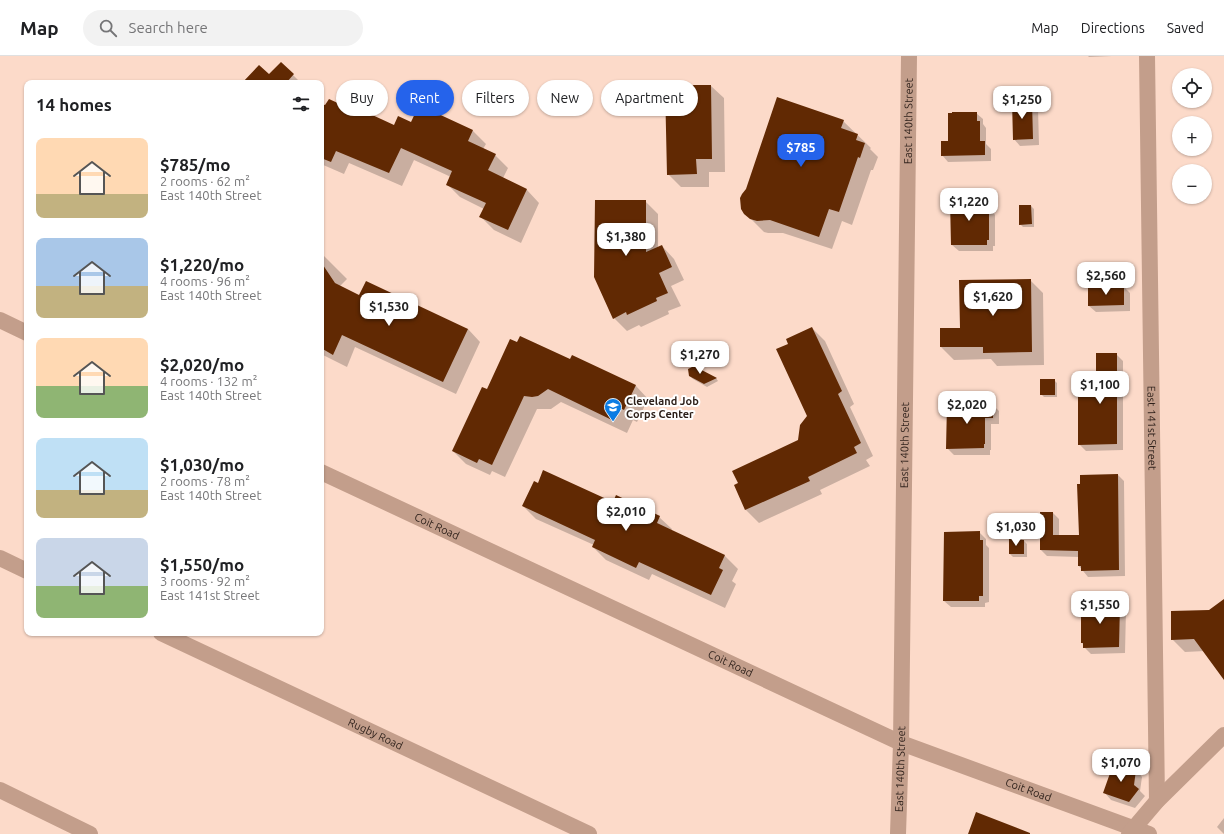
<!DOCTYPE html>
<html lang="en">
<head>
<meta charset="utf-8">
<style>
  body { margin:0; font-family:Ubuntu,sans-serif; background:#f2f2f2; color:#202124; height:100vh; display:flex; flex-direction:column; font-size:15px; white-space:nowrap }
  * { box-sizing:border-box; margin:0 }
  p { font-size:13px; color:#757577 }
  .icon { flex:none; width:22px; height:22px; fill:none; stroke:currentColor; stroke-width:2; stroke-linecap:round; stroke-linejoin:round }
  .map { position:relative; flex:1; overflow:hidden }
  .side { position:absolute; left:24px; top:24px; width:300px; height:556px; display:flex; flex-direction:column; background:#fff; border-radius:8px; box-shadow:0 1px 3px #0004 }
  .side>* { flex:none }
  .hud { position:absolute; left:336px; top:24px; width:380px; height:36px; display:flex; gap:8px }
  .fabs { position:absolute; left:1172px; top:12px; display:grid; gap:8px }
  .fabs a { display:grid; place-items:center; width:40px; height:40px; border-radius:50%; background:#fff; box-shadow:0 1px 3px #0004; font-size:20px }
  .price { position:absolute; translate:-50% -34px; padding:0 9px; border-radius:8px; background:#fff; color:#222; font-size:13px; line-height:26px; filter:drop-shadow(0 1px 2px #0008) }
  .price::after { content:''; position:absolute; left:50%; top:24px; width:12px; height:9px; margin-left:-6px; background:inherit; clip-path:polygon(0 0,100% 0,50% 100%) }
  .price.current { background:#2563eb; color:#fff }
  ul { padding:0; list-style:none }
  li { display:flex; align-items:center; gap:12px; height:100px; padding:0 12px }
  li span { display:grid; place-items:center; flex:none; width:112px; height:80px; border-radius:8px; color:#555 }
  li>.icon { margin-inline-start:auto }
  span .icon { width:48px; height:48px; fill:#fffc; stroke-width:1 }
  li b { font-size:17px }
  h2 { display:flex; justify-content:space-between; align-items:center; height:48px; padding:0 12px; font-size:17px }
  .chip { padding:0 14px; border-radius:18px; background:#fff; box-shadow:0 1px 3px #0004; font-size:14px; line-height:36px }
  .chip.current { background:#2563eb; color:#fff }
  header { display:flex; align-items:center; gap:24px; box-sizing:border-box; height:56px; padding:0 20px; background:#fff; border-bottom:1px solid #e0e0e0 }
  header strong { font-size:19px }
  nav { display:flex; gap:22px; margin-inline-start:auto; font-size:14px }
  .search { width:280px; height:36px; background:#f2f2f2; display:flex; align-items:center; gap:10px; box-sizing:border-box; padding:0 14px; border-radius:22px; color:#757577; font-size:15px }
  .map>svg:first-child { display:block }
</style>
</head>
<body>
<header>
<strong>Map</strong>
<div class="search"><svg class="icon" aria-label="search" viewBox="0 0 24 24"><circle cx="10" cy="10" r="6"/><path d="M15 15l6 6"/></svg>Search here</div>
<nav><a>Map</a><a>Directions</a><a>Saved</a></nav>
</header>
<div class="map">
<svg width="1224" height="778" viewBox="0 0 1224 778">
  <rect width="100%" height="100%" fill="#fcdac9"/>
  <path fill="#0003" d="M1088 0H1112L1089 1Z
    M281 7 301 27H243L269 20Z
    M711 30 724 42 725 116H709V131H681L668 118Z
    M1032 46 1038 52 1039 89 1020 90 1014 83Z
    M420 50 473 75 486 88 483 93 495 99 508 112 503 122 527 134 539 147 521 187 494 174 481 161 484 153 460 141 447 128 451 121 414 104 402 130 349 107 344 118 321 108V55H354L394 70 412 68Z
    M976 57 983 63V68L986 72V88L991 93V105L948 106 942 99 949 86Z
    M843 65 871 92 870 93 878 101 873 114H871L852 169 842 165 832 193 783 177H768L764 176 743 155Z
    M645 145 658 158V192L662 190 674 203 684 224 671 230 681 250 668 255 669 258 641 271 639 269 627 275 614 262Z
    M986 145 993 151V156L995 159V190H993V195H959L952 189Z
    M1031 150 1034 153V171H1023L1020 168Z
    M321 197 347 223 340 230 360 241 468 273 480 286 456 338 355 291 347 311 321 298Z
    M1030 224 1043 237 1044 309 997 310 991 303 954 304 941 291 961 273Z
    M1124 231 1130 237V255L1096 256 1089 250Z
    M812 272 825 285 854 348 850 351 873 400 866 404 870 410 820 434 822 438 759 467 746 454 735 430 799 385 809 360 789 288Z
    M1116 298 1123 305V394L1086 395 1079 388 1097 340Z
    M572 300 636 330 648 343 637 366 633 364 627 377 561 346 551 353H537L505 421 492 415 490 419 466 408 453 395 487 334 570 305Z
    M694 311 716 322 718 325 707 331 693 323 690 320Z
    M1054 324 1057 327V341H1044L1041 338Z
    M992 348 999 355V368H991V394H990V399H954L947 392Z
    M1118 419 1124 425 1125 520 1088 521 1079 510V501L1047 500 1041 494V457H1053L1059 463V480H1080Z
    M613 448 659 461 672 473 671 475 725 500 738 513 732 525 736 528 725 552 652 518 649 524 606 504 593 491 594 489 536 463 523 450Z
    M979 476 986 483V489L989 492V546L985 547V551H951L944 545 945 477Z
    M1024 485 1027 488V501H1013L1010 498Z
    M1224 545V622L1205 595 1185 596 1172 583Z
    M1119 548 1126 554 1125 597 1091 598 1084 591 1082 586Z
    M1136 714 1142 721 1140 735 1145 740 1135 752 1111 744 1105 737Z
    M1224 762V778L1217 771Z"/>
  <path fill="#612903" d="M281 6 294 18 286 27H242L259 9 269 18Z
    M665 29H711L712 103H696L697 118 667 119Z
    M777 41 844 64 841 72 858 78 856 84 865 87 860 102 858 101 839 156 829 153 819 181 770 164 757 165 750 163 744 158 741 153 740 142 742 138 746 133Z
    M329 43 353 54 355 51 394 69 398 60 411 66 419 49 473 74 468 85 496 98 488 114 527 133 508 174 479 161 486 147 446 129 452 115 401 92 389 117 336 95 331 106 321 102V48L325 49Z
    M1012 45H1032L1033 83 1013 84Z
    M952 56H977V65H980V85H985V99L941 100V85H948V57H952Z
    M595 144H646V196L662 189 672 211 659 217 668 237 656 242 657 245 627 259 626 256 613 263 594 221Z
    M950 144H987V151H989V184H987V189H951Z
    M1019 149H1031L1032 168 1019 169Z
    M321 206 335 227 359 239 366 225 468 273 443 326 342 279 333 299 321 292Z
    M1031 223 1032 296 983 297V291H940V272H960L959 224Z
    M1088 230H1124V249L1088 250Z
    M812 271 842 335 838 338 861 387 854 391 857 397 808 421 810 425 745 454 734 429 738 427 732 415 798 384 800 369 807 360 776 293 788 288 786 283Z
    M520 280 570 303 572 299 636 329 624 354 620 352 614 365 548 333 538 340 532 341 524 340 492 409 479 403 477 407 452 395 482 331 487 333 510 283 517 286Z
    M1096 297H1117V388L1078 389V339H1096Z
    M694 310 717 322 704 328 689 320 688 313Z
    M1040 323H1055V339H1040Z
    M993 347V362H985V388H984V392L946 393 947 348Z
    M543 414 613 446 616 439 660 460 657 467 725 499 719 512 723 514 711 539 639 506 636 512 592 491 595 484 522 450 534 425 538 427Z
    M1118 418 1119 514 1081 515V510H1078V495L1040 494V456H1053V479H1079L1077 428H1080V419Z
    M980 475V484H983V540H979V545H943L944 476Z
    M1009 483 1024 484V498H1009Z
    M1224 543V624L1194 583 1171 584V555L1209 554Z
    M1081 546 1120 547 1119 591 1083 592V587H1081Z
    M1114 706 1136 714 1134 729 1139 733 1129 746 1103 737Z
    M976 756 1030 777V778H968Z"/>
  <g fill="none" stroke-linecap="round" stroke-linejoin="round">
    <g stroke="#c39e8b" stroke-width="16">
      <path id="s1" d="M1147 0 1157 745"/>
      <path d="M0 264 27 277"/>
      <path id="s2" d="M321 416 901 687 1149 778"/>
      <path d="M0 502 27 515"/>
      <path id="s3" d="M161 577 589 778"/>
      <path d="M0 734 90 778"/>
      <path id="s4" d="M898 778 901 687 909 0"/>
      <path d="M1129 778 1157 745 1224 679"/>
    </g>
  </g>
  <defs>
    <symbol id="school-pin" viewBox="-11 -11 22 30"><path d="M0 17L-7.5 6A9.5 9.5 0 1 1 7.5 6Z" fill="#0b7ce3" stroke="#fff"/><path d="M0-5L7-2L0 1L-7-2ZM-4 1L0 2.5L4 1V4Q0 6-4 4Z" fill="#fff"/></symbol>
  </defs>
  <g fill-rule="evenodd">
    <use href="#school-pin" x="603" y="341" width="20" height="27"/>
  </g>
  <g text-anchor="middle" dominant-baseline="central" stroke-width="4" stroke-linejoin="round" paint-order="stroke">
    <g font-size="11" fill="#2c1f19" stroke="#fff">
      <text stroke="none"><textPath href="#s4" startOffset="713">East 140th Street</textPath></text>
      <text stroke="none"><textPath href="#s1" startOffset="372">East 141st Street</textPath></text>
      <text stroke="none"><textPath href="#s4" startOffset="389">East 140th Street</textPath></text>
      <text stroke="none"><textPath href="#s2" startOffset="128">Coit Road</textPath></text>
      <text stroke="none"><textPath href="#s2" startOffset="452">Coit Road</textPath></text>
      <text stroke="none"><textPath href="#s3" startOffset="237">Rugby Road</textPath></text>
      <text stroke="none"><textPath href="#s4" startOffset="65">East 140th Street</textPath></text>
      <text stroke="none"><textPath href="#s2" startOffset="776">Coit Road</textPath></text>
    </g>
    <g font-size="11" font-weight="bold" fill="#2c1f19" stroke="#fff" text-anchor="start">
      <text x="626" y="345">Cleveland Job<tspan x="626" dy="13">Corps Center</tspan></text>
    </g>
  </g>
</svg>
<div class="fabs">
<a><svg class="icon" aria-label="locate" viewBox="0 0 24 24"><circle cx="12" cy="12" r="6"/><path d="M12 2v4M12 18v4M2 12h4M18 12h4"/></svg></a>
<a>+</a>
<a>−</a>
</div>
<b class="price" style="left:1022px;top:64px">$1,250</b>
<b class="price current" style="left:801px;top:112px">$785</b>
<b class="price" style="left:969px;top:166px">$1,220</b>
<b class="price" style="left:626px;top:201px">$1,380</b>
<b class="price" style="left:1106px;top:240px">$2,560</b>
<b class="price" style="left:993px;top:261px">$1,620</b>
<b class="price" style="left:389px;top:271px">$1,530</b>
<b class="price" style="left:700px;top:319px">$1,270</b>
<b class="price" style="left:1100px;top:349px">$1,100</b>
<b class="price" style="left:967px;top:369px">$2,020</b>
<b class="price" style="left:626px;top:476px">$2,010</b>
<b class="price" style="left:1016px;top:491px">$1,030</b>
<b class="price" style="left:1100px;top:569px">$1,550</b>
<b class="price" style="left:1121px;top:727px">$1,070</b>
<div class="hud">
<a class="chip">Buy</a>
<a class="chip current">Rent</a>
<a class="chip">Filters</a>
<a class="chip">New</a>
<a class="chip">Apartment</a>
</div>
<section class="side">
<h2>14 homes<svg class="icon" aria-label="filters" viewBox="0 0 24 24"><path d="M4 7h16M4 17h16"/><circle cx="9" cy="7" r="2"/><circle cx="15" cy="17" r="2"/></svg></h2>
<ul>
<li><span style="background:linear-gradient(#ffd9b3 70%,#c2b280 0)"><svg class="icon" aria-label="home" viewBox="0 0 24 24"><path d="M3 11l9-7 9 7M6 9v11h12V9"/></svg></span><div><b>$785/mo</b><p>2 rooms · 62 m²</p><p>East 140th Street</p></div></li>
<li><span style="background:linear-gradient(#a9c7e8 60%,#c2b280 0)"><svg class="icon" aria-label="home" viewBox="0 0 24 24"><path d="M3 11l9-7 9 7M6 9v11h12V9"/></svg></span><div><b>$1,220/mo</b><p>4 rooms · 96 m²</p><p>East 140th Street</p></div></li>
<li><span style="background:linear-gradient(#ffd9b3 60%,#8fb573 0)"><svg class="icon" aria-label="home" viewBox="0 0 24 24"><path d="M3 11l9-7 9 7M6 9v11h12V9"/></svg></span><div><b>$2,020/mo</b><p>4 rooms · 132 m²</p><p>East 140th Street</p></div></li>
<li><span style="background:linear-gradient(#bfe0f5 65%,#c2b280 0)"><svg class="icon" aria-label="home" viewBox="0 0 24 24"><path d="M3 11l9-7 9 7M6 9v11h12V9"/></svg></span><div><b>$1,030/mo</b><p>2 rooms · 78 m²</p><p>East 140th Street</p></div></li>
<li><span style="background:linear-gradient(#c9d6e8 60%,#8fb573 0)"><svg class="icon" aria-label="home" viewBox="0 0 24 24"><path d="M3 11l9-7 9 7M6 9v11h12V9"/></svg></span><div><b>$1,550/mo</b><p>3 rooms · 92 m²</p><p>East 141st Street</p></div></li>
</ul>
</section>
</div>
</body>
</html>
